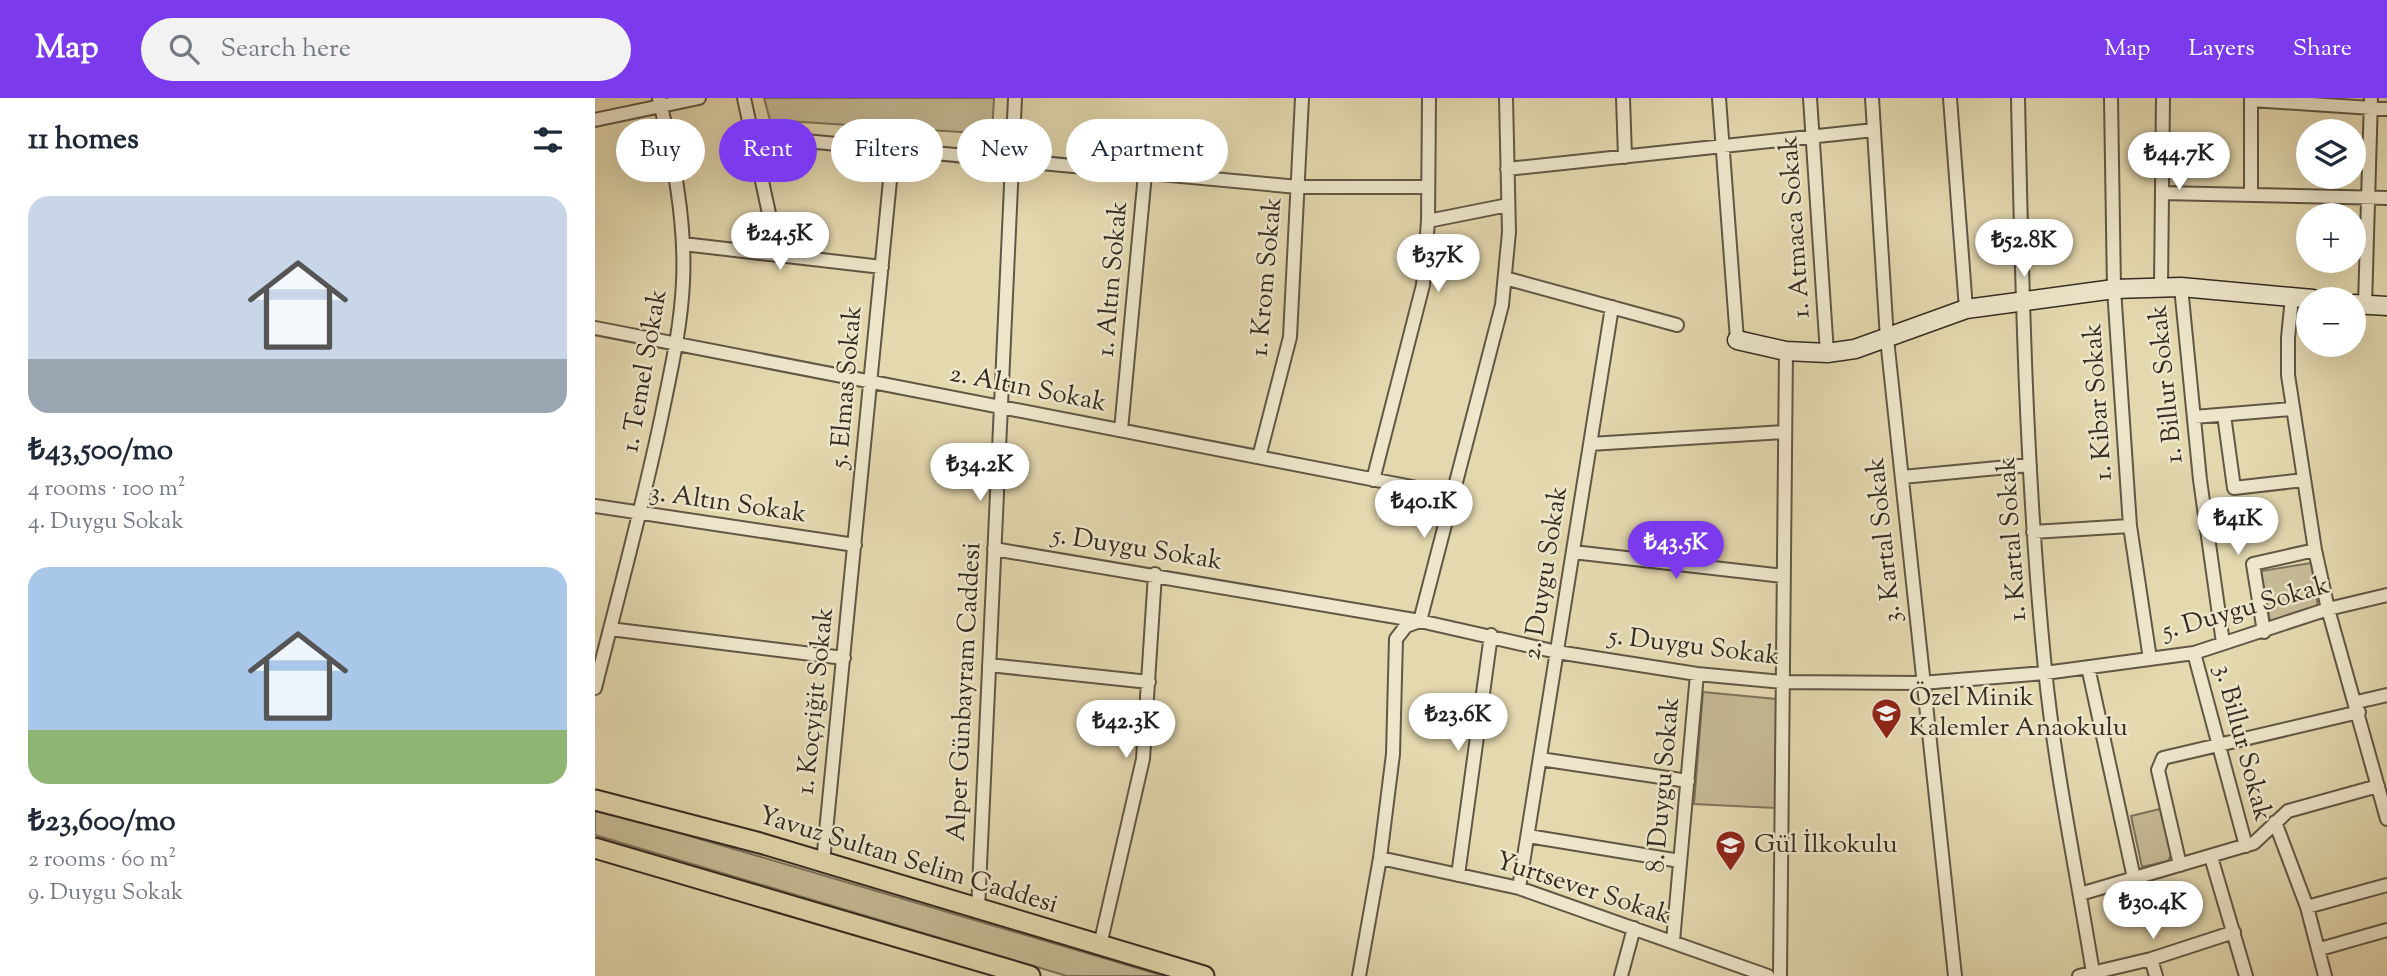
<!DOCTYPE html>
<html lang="en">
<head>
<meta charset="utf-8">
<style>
  body { margin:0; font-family:"Sorts Mill Goudy",serif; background:#f2f2f3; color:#1f2937; height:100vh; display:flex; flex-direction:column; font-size:26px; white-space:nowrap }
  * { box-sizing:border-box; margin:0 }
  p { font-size:23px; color:#747a83 }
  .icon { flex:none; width:38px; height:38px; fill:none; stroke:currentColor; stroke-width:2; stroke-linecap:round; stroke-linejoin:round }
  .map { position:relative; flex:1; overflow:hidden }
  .sheet { display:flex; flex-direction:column; background:#fff; width:595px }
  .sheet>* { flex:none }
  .guide { position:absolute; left:21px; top:21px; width:665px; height:63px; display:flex; gap:14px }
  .fabs { position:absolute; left:1701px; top:21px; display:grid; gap:14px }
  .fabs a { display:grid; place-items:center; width:70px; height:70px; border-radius:50%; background:#fff; box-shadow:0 7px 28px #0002; font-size:35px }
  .price { position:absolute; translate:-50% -60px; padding:0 16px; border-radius:24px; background:#fff; color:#222; font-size:23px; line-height:46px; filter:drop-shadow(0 2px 4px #0008) }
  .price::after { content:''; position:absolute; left:50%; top:42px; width:21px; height:16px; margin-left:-10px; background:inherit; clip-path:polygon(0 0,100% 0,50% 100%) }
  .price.on { background:#7c3aed; color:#fff }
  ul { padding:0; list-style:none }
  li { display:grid; align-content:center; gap:14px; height:371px; padding:0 28px }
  li span { display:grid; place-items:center; height:217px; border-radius:21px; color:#555 }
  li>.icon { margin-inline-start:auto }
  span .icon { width:126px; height:126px; fill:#fffc; stroke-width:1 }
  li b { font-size:30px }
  h2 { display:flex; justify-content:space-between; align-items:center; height:84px; padding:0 28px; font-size:30px }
  .pill { padding:0 24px; border-radius:32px; background:#fff; box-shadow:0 7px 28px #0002; font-size:24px; line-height:63px }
  .pill.on { background:#7c3aed; color:#fff }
  header { display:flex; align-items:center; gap:42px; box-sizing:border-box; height:98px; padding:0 35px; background:#7c3aed; color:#fff }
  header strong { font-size:33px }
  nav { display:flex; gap:38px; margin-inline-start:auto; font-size:24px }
  .search { width:490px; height:63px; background:#f2f2f3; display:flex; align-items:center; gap:18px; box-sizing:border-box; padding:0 24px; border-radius:38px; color:#747a83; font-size:26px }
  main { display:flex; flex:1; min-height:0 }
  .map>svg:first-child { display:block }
</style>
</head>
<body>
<header>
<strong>Map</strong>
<div class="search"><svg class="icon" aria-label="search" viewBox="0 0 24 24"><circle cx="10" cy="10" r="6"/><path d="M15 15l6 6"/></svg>Search here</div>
<nav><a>Map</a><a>Layers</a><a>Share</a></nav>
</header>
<main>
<section class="sheet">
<h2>11 homes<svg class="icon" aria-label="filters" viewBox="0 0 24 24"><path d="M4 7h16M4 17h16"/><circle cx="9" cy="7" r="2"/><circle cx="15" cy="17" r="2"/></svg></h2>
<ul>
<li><span style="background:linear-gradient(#c9d6e8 75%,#9aa5b1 0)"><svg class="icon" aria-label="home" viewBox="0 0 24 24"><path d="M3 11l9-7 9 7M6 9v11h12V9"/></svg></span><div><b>₺43,500/mo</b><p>4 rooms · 100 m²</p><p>4. Duygu Sokak</p></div></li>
<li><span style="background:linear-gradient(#a9c7e8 75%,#8fb573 0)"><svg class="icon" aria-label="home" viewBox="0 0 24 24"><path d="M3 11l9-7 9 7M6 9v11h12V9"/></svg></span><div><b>₺23,600/mo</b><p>2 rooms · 60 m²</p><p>9. Duygu Sokak</p></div></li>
</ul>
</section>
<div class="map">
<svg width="1792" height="878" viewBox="0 0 1792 878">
  <rect width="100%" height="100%" fill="#e4d8af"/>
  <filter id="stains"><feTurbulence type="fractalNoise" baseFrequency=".00286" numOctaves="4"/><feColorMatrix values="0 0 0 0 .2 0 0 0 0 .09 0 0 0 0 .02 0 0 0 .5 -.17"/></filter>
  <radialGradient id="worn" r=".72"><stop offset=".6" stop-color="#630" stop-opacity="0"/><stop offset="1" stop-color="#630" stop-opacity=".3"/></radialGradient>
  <path fill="#c6bb97" stroke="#7e745c" stroke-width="2" d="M169 0H399L397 36 175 22Z
    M1716 465 1723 509 1675 523 1666 473Z
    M1108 594 1181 601 1180 710 1099 706Z
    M0 710 569 878H472L0 737Z
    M1565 711 1576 757 1573 763 1547 769 1536 718Z"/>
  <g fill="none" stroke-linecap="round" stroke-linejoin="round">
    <defs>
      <path id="street" d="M149 0 183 157
        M1028 0 1030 59
        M1124 0 1142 242
        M1215 0 1232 255
        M1277 0 1292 241 1360 878
        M1355 0 1371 211
        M1423 0C1427 191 1431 381 1450 571 1460 672 1482 775 1498 875
        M1516 0 1519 191 1535 428 1555 561
        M1656 0V97
        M1656 2 1792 11
        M0 22 104 0
        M157 38 703 89H833
        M912 71 1279 32
        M1567 95 1792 100
        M833 123 913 107
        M88 146 287 169
        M910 180 1082 227
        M1566 188 1568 0
        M1586 189 1605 382 1628 545
        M1697 199 1693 240V277L1720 452 1733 511 1792 721
        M1770 207 1776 0
        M0 230 858 397
        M1629 317 1639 390 1709 382
        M1599 319 1697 311
        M526 332 550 76
        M995 346 1190 334
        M664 359 695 239 707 0
        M1307 379 1435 367
        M778 382 828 187 833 123 834 0
        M0 408 260 447
        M1438 434 1535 428
        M399 451 825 523 962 554 1102 576 1188 584 1326 585 1450 575 1599 555 1733 511 1792 497
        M978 454 1188 478
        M15 531 249 560
        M1669 534 1658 466 1720 452
        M1599 555 1651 748
        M394 567 554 584
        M1493 569 1539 780
        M0 590C23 498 48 408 67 316 76 272 86 229 88 184 91 123 78 59 64 0
        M1762 604 1792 597
        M945 661 1093 683
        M1680 724 1712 809 1730 878
        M933 738 1085 763
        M1616 759 1651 878
        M785 760 924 790 1173 878
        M228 764 298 52
        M1585 767 1563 672 1568 660 1764 614
        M863 777 896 537
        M924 790 1017 209
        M1485 796 1659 745 1693 713 1783 688
        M1712 809 1792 787
        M383 812 420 0
        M1078 843 1102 576
        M505 847 548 661 560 476
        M1725 851 1792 832
        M1556 861 1561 878
        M764 878 785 760 798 656 801 541 811 528 825 523 907 207 914 134 911 0
        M1026 878 1039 830
        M1185 878 1191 253
        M1484 878 1556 861 1639 834"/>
      <path id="secondary" d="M1759 206 1792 208
        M1142 242 1191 253 1232 255 1260 251 1371 211 1519 191 1586 189 1718 201"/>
      <path id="primary" d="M0 702 165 745 609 878
        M0 750 435 878"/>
    </defs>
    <use href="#street" stroke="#615744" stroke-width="16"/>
    <use href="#secondary" stroke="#352c21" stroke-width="21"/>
    <use href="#primary" stroke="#352c21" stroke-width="23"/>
    <use href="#street" stroke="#ede6cb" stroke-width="12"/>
    <use href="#secondary" stroke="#ede6cb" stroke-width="18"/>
    <use href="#primary" stroke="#e4d8af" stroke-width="19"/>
  </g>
  <defs>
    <symbol id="school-pin" viewBox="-11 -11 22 30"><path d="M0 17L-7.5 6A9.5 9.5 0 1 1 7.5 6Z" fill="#8f2418" stroke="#ede6cb"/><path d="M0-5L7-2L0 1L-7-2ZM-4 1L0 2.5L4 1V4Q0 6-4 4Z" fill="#fff"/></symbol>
  </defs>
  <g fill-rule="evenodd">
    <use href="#school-pin" x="1274" y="598" width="35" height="47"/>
    <use href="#school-pin" x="1118" y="730" width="35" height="47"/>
  </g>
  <g text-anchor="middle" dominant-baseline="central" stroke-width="5" stroke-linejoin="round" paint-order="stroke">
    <g font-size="26" fill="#352c21" stroke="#ede6cb">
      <text transform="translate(1201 129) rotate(-94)">1. Atmaca Sokak</text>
      <text transform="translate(672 179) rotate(-85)">1. Krom Sokak</text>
      <text transform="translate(518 181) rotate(-85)">1. Altın Sokak</text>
      <text transform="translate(50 273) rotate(-80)">1. Temel Sokak</text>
      <text transform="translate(1572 286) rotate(-96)">1. Billur Sokak</text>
      <text transform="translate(252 289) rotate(-85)">5. Elmas Sokak</text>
      <text transform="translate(433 291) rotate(11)">2. Altın Sokak</text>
      <text transform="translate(1504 304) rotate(-94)">1. Kibar Sokak</text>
      <text transform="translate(133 406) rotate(8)">3. Altın Sokak</text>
      <text transform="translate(1418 441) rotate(-94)">1. Kartal Sokak</text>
      <text transform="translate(1290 442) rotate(-96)">3. Kartal Sokak</text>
      <text transform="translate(542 451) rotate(9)">5. Duygu Sokak</text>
      <text transform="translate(951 475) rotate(-81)">2. Duygu Sokak</text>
      <text transform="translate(1651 511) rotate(-16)">5. Duygu Sokak</text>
      <text transform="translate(1099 549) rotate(7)">5. Duygu Sokak</text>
      <text transform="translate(370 594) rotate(-87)">Alper Günbayram Caddesi</text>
      <text transform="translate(221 603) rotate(-84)">1. Koçyiğit Sokak</text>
      <text transform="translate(1647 645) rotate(75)">3. Billur Sokak</text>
      <text transform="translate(1069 687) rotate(-85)">8. Duygu Sokak</text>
      <text transform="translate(313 763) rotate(17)">Yavuz Sultan Selim Caddesi</text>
      <text transform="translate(988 791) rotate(18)">Yurtsever Sokak</text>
    </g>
    <g font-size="26" fill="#352c21" stroke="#ede6cb" text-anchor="start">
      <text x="1314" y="600">Özel Minik<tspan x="1314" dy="30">Kalemler Anaokulu</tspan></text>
      <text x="1159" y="747">Gül İlkokulu</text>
    </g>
  </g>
  <rect width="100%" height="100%" filter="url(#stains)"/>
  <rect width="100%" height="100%" fill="url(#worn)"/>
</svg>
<div class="fabs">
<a><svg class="icon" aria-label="layers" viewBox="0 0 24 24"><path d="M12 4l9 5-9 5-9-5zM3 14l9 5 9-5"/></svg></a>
<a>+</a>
<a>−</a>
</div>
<b class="price" style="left:1584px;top:94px">₺44.7K</b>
<b class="price" style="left:185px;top:174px">₺24.5K</b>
<b class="price" style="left:1429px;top:181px">₺52.8K</b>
<b class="price" style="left:843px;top:196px">₺37K</b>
<b class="price" style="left:385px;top:405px">₺34.2K</b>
<b class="price" style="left:829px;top:442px">₺40.1K</b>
<b class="price" style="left:1643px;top:459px">₺41K</b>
<b class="price on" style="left:1081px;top:483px">₺43.5K</b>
<b class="price" style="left:863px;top:655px">₺23.6K</b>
<b class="price" style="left:531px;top:662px">₺42.3K</b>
<b class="price" style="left:1558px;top:843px">₺30.4K</b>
<div class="guide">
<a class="pill">Buy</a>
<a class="pill on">Rent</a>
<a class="pill">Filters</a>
<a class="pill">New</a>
<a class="pill">Apartment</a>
</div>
</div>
</main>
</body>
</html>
